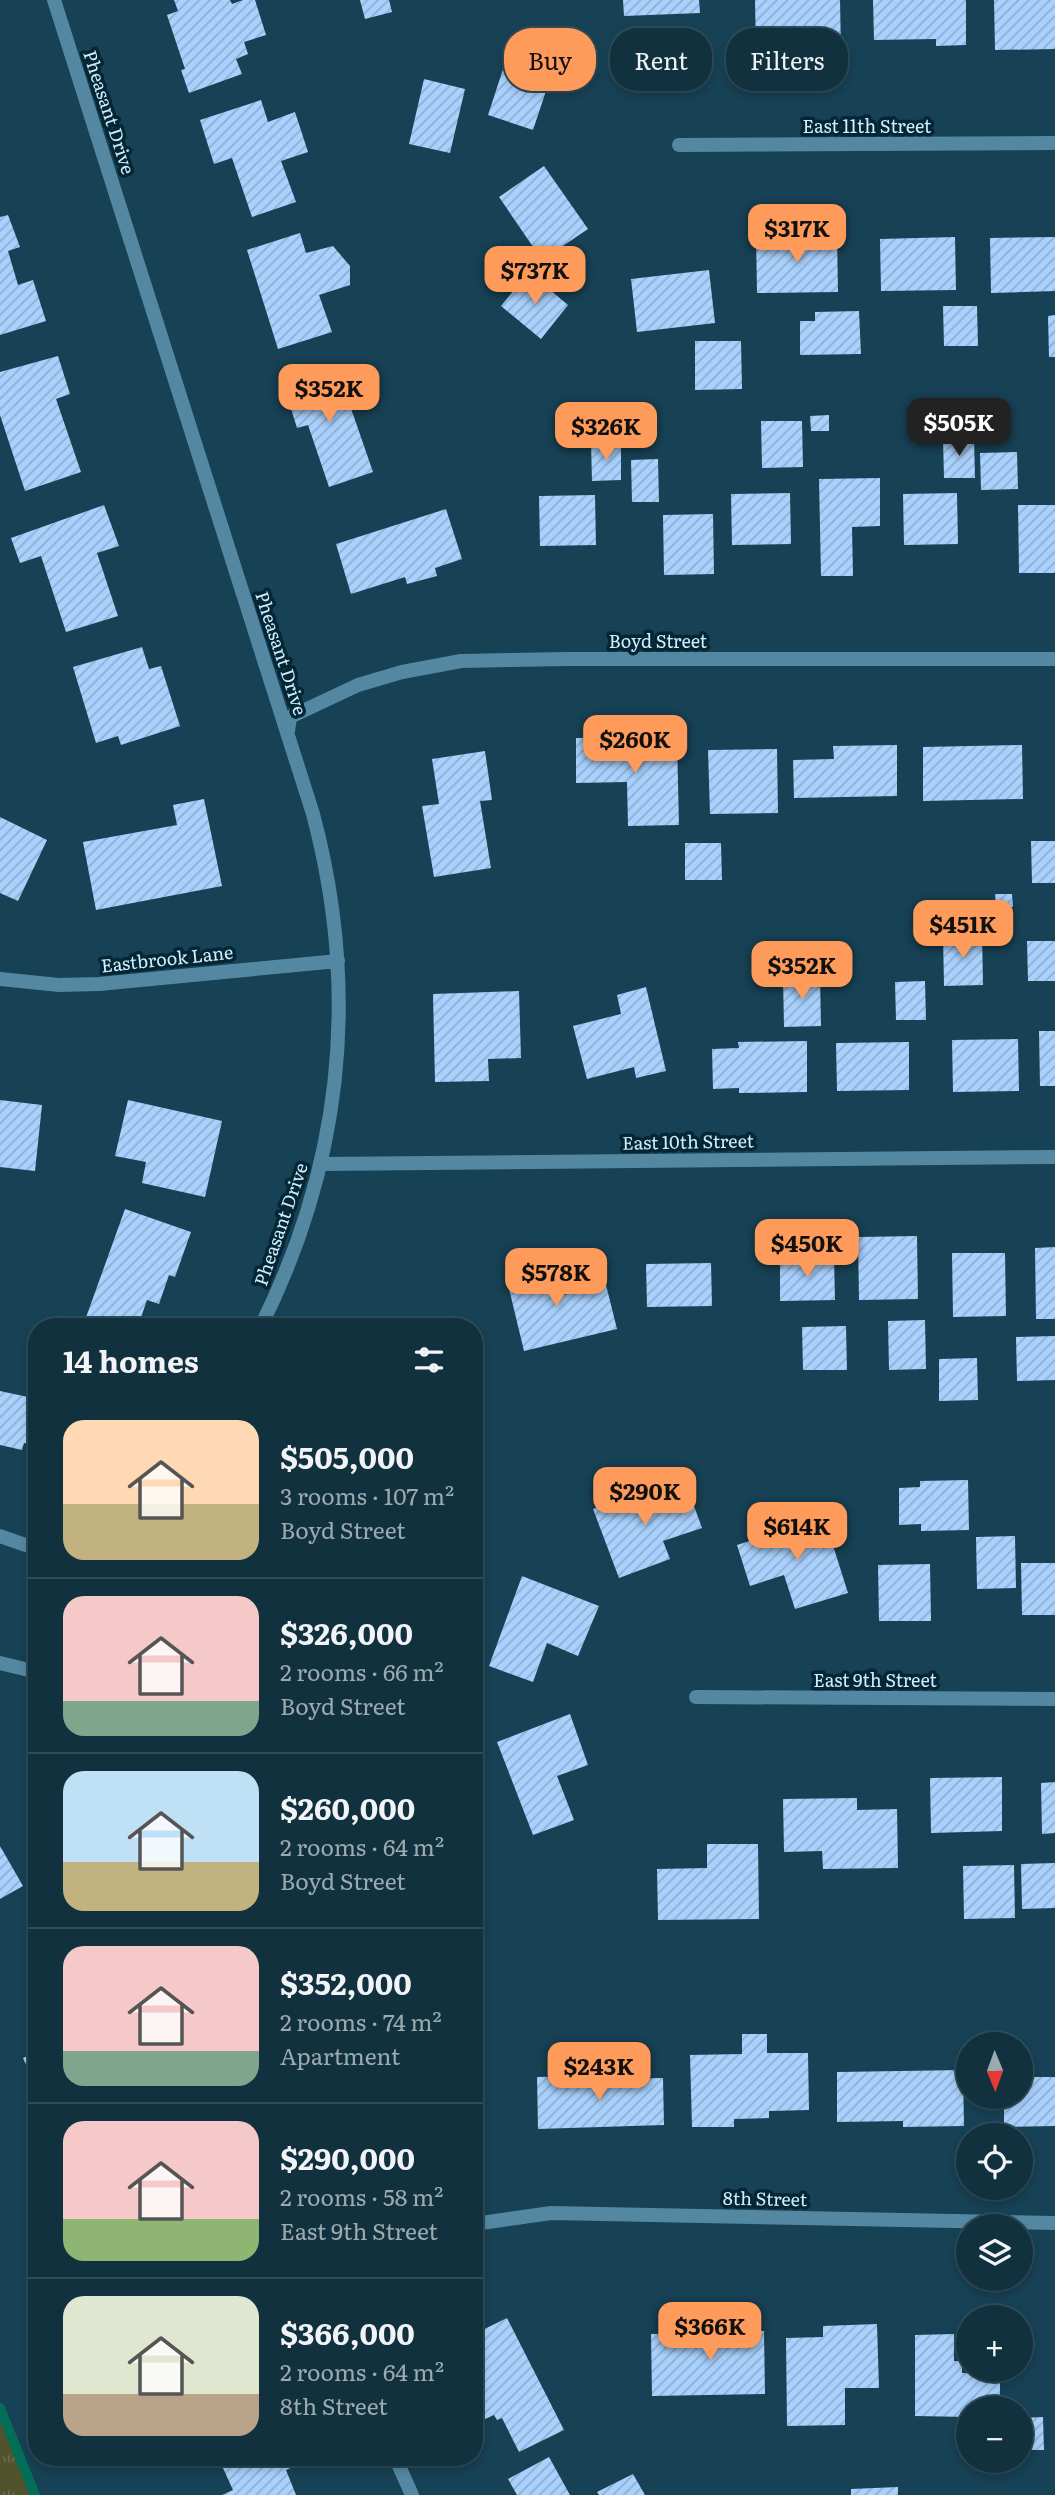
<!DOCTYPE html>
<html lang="en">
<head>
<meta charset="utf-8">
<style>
  body { margin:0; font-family:Literata,serif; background:#1a3946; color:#f1f3f6; height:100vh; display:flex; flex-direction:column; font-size:26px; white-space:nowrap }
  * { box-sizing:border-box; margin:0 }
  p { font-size:23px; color:#9ca9b0 }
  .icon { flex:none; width:38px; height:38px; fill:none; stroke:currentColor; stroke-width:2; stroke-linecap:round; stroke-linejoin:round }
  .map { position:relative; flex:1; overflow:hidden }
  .side { position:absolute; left:28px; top:1318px; width:455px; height:1148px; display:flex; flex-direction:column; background:#11313f; border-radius:28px; box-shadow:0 4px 10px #0003,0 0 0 2px #304c59 }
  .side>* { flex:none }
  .top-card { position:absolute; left:504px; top:28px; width:444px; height:63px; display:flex; gap:14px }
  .needle { width:46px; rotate:179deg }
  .controls { position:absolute; left:956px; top:2032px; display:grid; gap:14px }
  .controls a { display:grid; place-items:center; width:77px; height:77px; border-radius:50%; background:#11313f; box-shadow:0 4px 10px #0003,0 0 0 2px #304c59; font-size:35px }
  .price { position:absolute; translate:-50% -60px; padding:0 16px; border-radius:14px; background:#ff9b5a; color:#111; font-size:23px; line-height:46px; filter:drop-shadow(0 2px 4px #0008) }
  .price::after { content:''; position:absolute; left:50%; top:42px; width:21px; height:16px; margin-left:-10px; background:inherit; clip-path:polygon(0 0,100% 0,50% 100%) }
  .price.selected { background:#222; color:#fff }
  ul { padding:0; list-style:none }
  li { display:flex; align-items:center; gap:21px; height:175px; padding:0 35px }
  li+li { border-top:2px solid #304c59 }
  li span { display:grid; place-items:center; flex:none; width:196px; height:140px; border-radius:21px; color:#555 }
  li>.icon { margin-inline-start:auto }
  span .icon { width:84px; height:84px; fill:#fffc; stroke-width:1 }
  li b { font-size:30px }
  h2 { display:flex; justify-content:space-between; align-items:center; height:84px; padding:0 35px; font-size:30px }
  .pill { padding:0 24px; border-radius:28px; background:#11313f; box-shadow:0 4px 10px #0003,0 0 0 2px #304c59; font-size:24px; line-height:63px }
  .pill.selected { background:#ff9b5a; color:#111 }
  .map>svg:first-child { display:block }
</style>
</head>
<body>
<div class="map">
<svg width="1055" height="2495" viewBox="0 0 1055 2495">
  <defs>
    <pattern id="park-tufts" width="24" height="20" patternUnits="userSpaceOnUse" patternTransform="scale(1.75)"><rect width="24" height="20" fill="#50532b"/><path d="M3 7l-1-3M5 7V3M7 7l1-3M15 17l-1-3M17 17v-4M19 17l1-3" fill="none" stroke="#686c4b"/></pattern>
    <pattern id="building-hatch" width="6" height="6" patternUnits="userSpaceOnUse" patternTransform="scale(1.75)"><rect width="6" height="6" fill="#a9d1fd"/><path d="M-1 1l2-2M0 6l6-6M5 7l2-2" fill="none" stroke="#8eaed1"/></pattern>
  </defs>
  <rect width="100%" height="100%" fill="#174154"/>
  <path fill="url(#park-tufts)" d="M0 2406 37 2495H0Z"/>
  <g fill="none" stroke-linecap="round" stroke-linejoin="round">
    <path stroke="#026e58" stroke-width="10" d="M0 2408 35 2495"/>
  </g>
  <path fill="url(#building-hatch)" d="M174 0H230L232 4 243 0H255L266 35 244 42 248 54 236 59 242 74 189 93 181 70 185 69 167 15 178 11Z
    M360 0H389L392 12 365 19Z
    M623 0H699L700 13 624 16Z
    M755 0H840L841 51 756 52Z
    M873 0H966V45L936 46V39L874 40Z
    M994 0H1055V49L995 50Z
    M512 42 557 58 533 130 488 115Z
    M424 79 465 89 450 153 409 144Z
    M261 100 268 122 295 112 308 152 281 161 296 202 252 217 232 158 214 164 200 120Z
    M544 166 588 229 542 260 499 197Z
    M8 215 20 247 8 251 18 285 33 280 46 321 0 335V217Z
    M300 233 306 253 333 246 350 266V285L319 295 332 332 278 349 247 250Z
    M837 234 838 292 757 293 756 235Z
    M955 237 956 290 881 291 880 239Z
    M1055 237V291L991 293 990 238Z
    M709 270 715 323 637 332 631 279Z
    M529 272 568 305 541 339 501 306Z
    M943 306H977L978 346H944Z
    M859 311 861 354 800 355V321H815V312Z
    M1055 315V357H1049L1048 316Z
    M695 341H741L742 389 695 390Z
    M58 356 70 394 56 399 81 472 25 491 0 415V372Z
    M336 365 373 472 329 487 308 425 297 428 282 380 303 373 304 376Z
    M829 415V431H811L810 416Z
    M761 421H802L803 467 762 468Z
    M943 438H974L975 478H944Z
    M591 443H621V480L592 481Z
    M1017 452 1018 489 981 490 980 453Z
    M658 459 659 502H632L631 460Z
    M880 478V526L852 527 853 576H821L819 479Z
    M790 493 791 544 732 545 731 494Z
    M957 493 958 544 904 545 903 494Z
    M595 495 596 545 540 546 539 496Z
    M104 505 119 546 97 553 118 616 66 632 41 556 20 563 11 538Z
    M1018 505H1055V573H1019Z
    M446 509 462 559 435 568 437 576 407 584 405 577 351 594 336 544Z
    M713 514 714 574 664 575 663 515Z
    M142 647 149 669 161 666 180 726 121 745 118 736 96 743 73 667Z
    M648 737V740H677L679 825 628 826 627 782 576 783V738Z
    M897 745V796L794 798 793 760 834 759 833 746Z
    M1022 745 1023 799 923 801V747Z
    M777 749 778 813 710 814 708 750Z
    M485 751 492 800 480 801 491 868 434 877 422 806 439 804 432 759Z
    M204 799 222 886 96 910 83 842 177 825 173 805Z
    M0 817 47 840 18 901 0 893Z
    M1031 841H1055V883H1032Z
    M685 843H721L722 880H685Z
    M995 894H1012L1013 907H996Z
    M982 934 983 985 944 986 943 935Z
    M1027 941H1055V981H1028Z
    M820 976 821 1026 784 1027 783 977Z
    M925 981 926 1020H896L895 982Z
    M646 987 666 1071 636 1078 634 1067 587 1079 573 1026 621 1014 617 995Z
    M519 991 521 1058 488 1059 489 1081 435 1082 433 994Z
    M1039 1031H1055V1086H1040Z
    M1018 1039 1019 1091 953 1092 952 1040Z
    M807 1041V1092L739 1093V1088L713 1089 712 1049 739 1048 738 1042Z
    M909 1042V1090L837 1091 836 1043Z
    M0 1100 42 1105 35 1171 0 1167Z
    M128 1100 222 1121 205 1197 142 1183 146 1162 115 1156Z
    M125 1209 191 1232 175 1277 169 1275 159 1304 147 1300 138 1326H95L84 1323Z
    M917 1236 918 1299 859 1300 858 1237Z
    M1055 1247V1319H1036L1035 1248Z
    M952 1253H1005L1006 1316 953 1317Z
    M834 1257 835 1300 780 1301V1258Z
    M555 1260 563 1295 606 1285 617 1329 524 1351 505 1272Z
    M711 1263 712 1306 647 1307 646 1264Z
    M925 1320 926 1369 889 1370 888 1321Z
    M846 1326 847 1370H803L802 1327Z
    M1055 1336V1380L1017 1381 1016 1337Z
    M977 1358 978 1400 939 1401V1359Z
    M0 1391 28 1397 29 1392 37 1393V1445L24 1443 22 1450 0 1445Z
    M968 1480 969 1530 921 1531V1524L899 1525V1488L920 1487V1481Z
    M686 1484 702 1528 663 1541 670 1559 619 1578 593 1509 643 1489 647 1498Z
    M824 1517 848 1593 795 1609 784 1575 750 1586 737 1545Z
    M1015 1536 1016 1588 977 1589 976 1537Z
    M1021 1563H1055V1615H1022Z
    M930 1564 931 1621H879L878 1565Z
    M522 1576 599 1606 578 1656 547 1643 533 1682 489 1666Z
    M570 1714 588 1765 557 1776 574 1820 533 1835 497 1742Z
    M1002 1777V1831L931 1833 930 1778Z
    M1055 1782V1833L1042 1834 1041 1783Z
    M857 1798V1810L897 1809 898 1868 823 1869 822 1851 784 1852 783 1799Z
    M707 1844H758L759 1919 658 1920 657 1869 707 1868Z
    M0 1846 23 1886 0 1899Z
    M1055 1863V1908L1022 1909 1021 1864Z
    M1014 1865 1015 1918 964 1919 963 1866Z
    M742 2034H767V2053H808L809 2110 769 2111V2118L734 2119V2127H692L690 2055 742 2054Z
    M37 2052V2089L23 2058Z
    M963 2070 964 2126 903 2127V2121L837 2122V2072Z
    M599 2076V2079L663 2078 664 2125 538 2129 537 2077Z
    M1020 2077H1055V2126L1004 2127V2096H1020Z
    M507 2318 564 2430 519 2452 502 2418 497 2420 494 2415 483 2420 474 2403V2334Z
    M761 2323V2331H764L765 2394 652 2396 651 2334 707 2333V2324Z
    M877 2324 879 2388H845V2425L787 2426 786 2338 823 2337V2326Z
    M954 2334V2361H962V2373L1000 2374V2408H968V2417L915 2416V2335Z
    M1043 2417 1044 2450H1020V2418Z
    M218 2457H291L295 2466 286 2470 296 2495H222L233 2490Z
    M549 2457 570 2495H517L508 2479Z
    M633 2474 645 2495H599L597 2492Z
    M898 2487V2495H851V2489Z"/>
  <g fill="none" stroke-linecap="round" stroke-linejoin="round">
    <path stroke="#5488a2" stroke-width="14" d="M54 0 313 814C360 991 342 1163 261 1326
      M679 145 1055 143
      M288 731 290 717 358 685 402 672 461 661 567 659H1055
      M0 979 59 985 99 984 338 961
      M321 1164 1055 1157
      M0 1536 37 1549
      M0 1663 37 1672
      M696 1697 1055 1699
      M474 2224 551 2213 1055 2223
      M395 2457 412 2495"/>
  </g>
  <g text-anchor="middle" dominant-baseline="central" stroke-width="7" stroke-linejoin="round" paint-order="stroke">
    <g font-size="18" fill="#d1eeff" stroke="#042635">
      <text transform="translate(110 112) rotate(72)">Pheasant Drive</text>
      <text x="867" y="125">East 11th Street</text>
      <text x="658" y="640">Boyd Street</text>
      <text transform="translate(282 653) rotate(72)">Pheasant Drive</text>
      <text transform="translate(167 958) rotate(-6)">Eastbrook Lane</text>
      <text transform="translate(688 1141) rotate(-1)">East 10th Street</text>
      <text transform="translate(280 1224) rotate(-71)">Pheasant Drive</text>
      <text x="875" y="1679">East 9th Street</text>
      <text transform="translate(765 2198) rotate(1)">8th Street</text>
    </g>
  </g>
</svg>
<div class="controls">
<a><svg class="needle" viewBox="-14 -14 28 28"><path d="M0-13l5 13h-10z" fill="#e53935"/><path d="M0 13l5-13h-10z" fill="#9ca9b0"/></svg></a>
<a><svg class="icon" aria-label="locate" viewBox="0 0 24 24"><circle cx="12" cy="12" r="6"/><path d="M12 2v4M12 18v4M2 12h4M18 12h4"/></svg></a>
<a><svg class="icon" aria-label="layers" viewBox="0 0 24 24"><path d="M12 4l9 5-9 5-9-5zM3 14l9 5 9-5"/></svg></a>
<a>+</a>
<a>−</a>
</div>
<b class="price" style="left:797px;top:264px">$317K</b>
<b class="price" style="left:535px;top:306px">$737K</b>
<b class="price" style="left:329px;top:424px">$352K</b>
<b class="price selected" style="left:959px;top:458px">$505K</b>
<b class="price" style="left:606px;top:462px">$326K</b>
<b class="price" style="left:635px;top:775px">$260K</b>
<b class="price" style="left:963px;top:960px">$451K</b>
<b class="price" style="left:802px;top:1001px">$352K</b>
<b class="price" style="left:807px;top:1279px">$450K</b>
<b class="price" style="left:556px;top:1308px">$578K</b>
<b class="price" style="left:645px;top:1527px">$290K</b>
<b class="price" style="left:797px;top:1562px">$614K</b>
<b class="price" style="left:599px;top:2102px">$243K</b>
<b class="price" style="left:710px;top:2362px">$366K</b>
<div class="top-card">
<a class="pill selected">Buy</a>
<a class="pill">Rent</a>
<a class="pill">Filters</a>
</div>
<section class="side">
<h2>14 homes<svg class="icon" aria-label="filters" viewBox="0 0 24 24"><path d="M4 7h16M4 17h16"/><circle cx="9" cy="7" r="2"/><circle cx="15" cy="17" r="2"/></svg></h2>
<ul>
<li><span style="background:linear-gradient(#ffd9b3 60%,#c2b280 0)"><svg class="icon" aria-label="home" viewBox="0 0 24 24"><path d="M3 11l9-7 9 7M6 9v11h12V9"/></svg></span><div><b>$505,000</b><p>3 rooms · 107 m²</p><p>Boyd Street</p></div></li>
<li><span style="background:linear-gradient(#f6c9c9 75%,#7fa58c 0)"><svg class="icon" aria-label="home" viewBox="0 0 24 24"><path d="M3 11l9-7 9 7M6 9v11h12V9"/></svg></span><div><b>$326,000</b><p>2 rooms · 66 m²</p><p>Boyd Street</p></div></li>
<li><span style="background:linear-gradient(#bfe0f5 65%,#c2b280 0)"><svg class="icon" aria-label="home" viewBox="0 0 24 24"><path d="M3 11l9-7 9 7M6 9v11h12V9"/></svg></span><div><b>$260,000</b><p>2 rooms · 64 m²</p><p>Boyd Street</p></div></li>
<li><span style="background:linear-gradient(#f6c9c9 75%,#7fa58c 0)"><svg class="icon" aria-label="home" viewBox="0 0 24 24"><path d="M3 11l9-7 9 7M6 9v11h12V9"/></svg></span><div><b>$352,000</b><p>2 rooms · 74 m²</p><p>Apartment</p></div></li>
<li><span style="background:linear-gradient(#f6c9c9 70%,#8fb573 0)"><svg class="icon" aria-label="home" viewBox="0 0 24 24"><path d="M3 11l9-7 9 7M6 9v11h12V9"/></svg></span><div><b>$290,000</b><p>2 rooms · 58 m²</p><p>East 9th Street</p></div></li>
<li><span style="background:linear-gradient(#dfe7d0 70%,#b9a48a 0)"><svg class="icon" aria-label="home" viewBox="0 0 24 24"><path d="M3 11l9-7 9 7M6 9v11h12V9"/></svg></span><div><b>$366,000</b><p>2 rooms · 64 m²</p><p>8th Street</p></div></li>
</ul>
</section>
</div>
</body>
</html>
